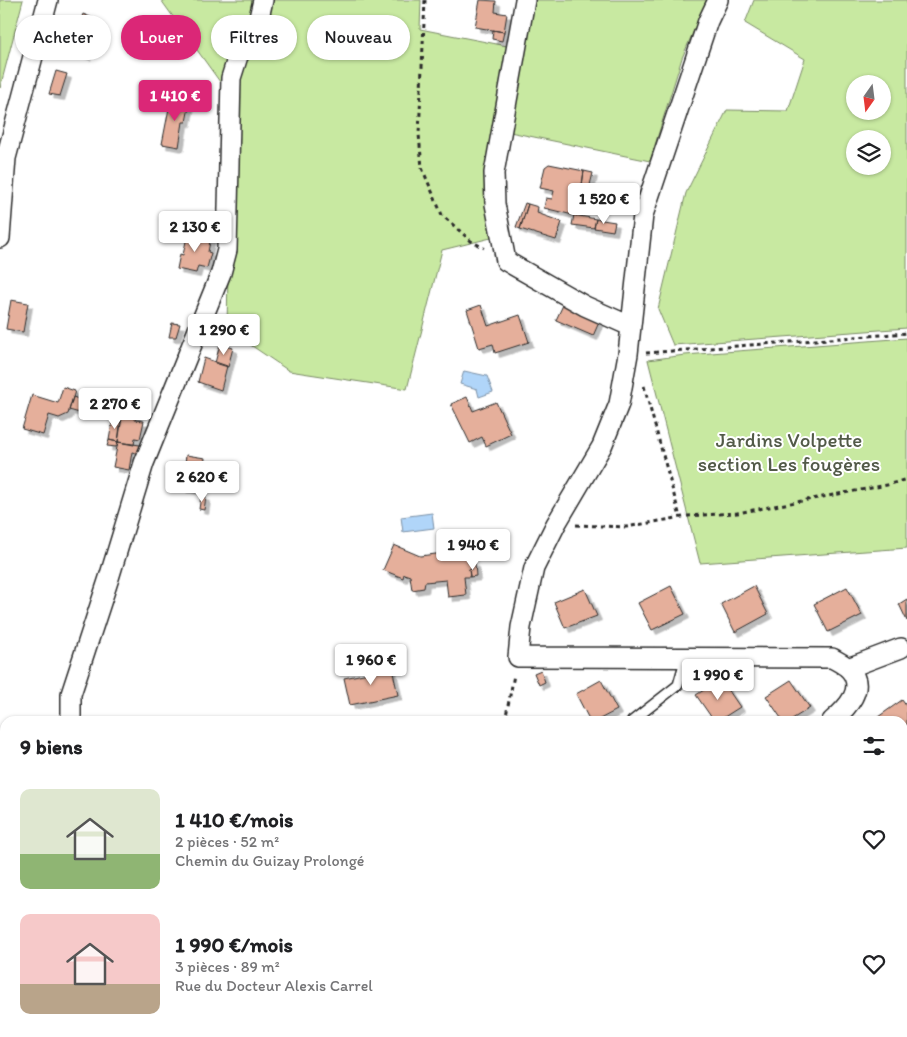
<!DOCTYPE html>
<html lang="fr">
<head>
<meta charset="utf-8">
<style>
  body { margin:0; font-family:Itim,sans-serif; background:#f6f6f6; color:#202124; height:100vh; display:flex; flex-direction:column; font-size:19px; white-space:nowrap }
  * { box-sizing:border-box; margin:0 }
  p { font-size:16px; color:#757577 }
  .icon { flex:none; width:28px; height:28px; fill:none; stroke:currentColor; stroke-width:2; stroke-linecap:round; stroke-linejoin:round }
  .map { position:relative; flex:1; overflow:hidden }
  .details { position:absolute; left:0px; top:716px; width:908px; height:321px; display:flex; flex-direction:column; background:#fff; border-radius:15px 15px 0 0; box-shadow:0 1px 4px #0004 }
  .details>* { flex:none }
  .top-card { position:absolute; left:15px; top:15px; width:500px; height:45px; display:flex; gap:10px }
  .needle { width:32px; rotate:194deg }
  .buttons { position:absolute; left:846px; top:75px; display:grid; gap:10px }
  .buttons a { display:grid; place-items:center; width:45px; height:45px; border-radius:50%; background:#fff; box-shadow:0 1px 4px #0004; font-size:25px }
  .price { position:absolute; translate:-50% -42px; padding:0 11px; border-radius:5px; background:#fff; color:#222; font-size:16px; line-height:32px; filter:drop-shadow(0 1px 2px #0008) }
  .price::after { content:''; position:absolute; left:50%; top:30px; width:15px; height:11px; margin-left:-8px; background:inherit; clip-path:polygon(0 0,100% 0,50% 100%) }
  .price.current { background:#db2777; color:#fff }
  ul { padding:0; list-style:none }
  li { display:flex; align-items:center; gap:15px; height:125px; padding:0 20px }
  li span { display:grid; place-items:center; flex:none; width:140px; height:100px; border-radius:10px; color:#555 }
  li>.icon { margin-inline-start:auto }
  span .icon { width:60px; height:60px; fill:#fffc; stroke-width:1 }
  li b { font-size:21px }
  h2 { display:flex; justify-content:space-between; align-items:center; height:60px; padding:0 20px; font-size:21px }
  .chip { padding:0 18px; border-radius:22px; background:#fff; box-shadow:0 1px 4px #0004; font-size:18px; line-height:45px }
  .chip.current { background:#db2777; color:#fff }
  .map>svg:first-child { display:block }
</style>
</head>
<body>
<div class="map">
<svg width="907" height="1037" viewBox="0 0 907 1037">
  <defs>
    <filter id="shadow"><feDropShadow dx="4.5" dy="4.5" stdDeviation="0" flood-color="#0004"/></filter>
  </defs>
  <rect width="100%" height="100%" fill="#fff"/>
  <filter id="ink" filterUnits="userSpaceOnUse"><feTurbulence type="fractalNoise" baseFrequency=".02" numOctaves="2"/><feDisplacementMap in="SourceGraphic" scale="10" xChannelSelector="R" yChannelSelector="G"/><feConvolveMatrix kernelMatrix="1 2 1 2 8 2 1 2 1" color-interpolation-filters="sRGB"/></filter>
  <g filter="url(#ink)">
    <path fill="#c8e9a1" stroke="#7a8a66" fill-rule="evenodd" d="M0 0H23L0 88Z
      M161 0H421L420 29 512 47 495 237 442 250 407 389 289 371 227 329 228 270V93Z
      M531 0H707L682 58 650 161 505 131Z
      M754 0H907V328L673 345 658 309 686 193 727 110 788 111 805 59 745 23ZM855 84H882V111H855ZM855 139H882V166H855Z
      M907 338V548L700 563 648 360 685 355Z"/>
    <path fill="#b0d5f9" stroke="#7b91a7" d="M464 371 487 376 493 392 479 397 477 389 460 384Z
      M432 513 434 528 403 532 401 517Z"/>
    <path fill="#e5af9b" stroke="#2b2b2b" filter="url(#shadow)" d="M480 0 496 1 495 12 507 14 504 32 475 27Z
      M83 14 100 21 86 56 69 49Z
      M493 30 504 32 502 41 492 39Z
      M56 71 67 74 60 96 49 94Z
      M171 98 190 102 186 122H183L179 147 162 144Z
      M549 164 584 171 582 185 584 186 577 216 544 208 546 198 552 199 554 191 540 188 545 167Z
      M584 171 593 173 588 193 583 192 584 186 582 185Z
      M525 203 528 204 520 229 516 227Z
      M528 204 538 207 537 213 562 222 556 240 520 229Z
      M574 215 596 219 594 228 572 225Z
      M596 219 615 222 613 231 594 228Z
      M189 223 205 226 204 231 210 232 209 236 188 232Z
      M188 232 211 236 208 252 211 253 207 268 198 266 196 273 177 269 180 254 183 255Z
      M11 300 28 303 23 332 6 329Z
      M481 305 488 326 520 315 529 342 495 353 493 344 479 348 467 310Z
      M563 305 600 320 593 336 556 320Z
      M172 323 180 324 176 337H169Z
      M220 344 233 348 228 367 215 363Z
      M204 358 227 366 221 390 198 382Z
      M63 387 75 391 68 414 59 418 49 415 43 435 22 429 32 395 58 403Z
      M73 397 87 402 83 414 69 410Z
      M467 397 473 411 496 402 511 434 486 446 482 437 470 443 451 404Z
      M124 405 137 408 135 420 144 421 140 439 135 438 134 445 118 442Z
      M113 417 121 418 118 442 109 440Z
      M109 440 118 442 116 447 107 446Z
      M118 442 140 445 139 454 132 452 129 470 113 467Z
      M186 455 205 458 202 491 182 488Z
      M201 496 206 497 204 510 199 509Z
      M394 545 420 556 467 550 468 563H472V569H469L470 577H464L466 595 448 597 446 580 425 582 424 588 412 590 410 576 404 574 403 578 383 570Z
      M472 563H475L476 576 470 577 469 569H472Z
      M671 586 685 614 652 630 638 603Z
      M754 586 768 614 735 632 721 604Z
      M847 587 862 615 828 632 814 604Z
      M585 589 597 616 565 628 554 602Z
      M907 599V621L899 604Z
      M392 668 398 695 350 705 344 678Z
      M541 670 545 682 539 685 534 673Z
      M721 679 740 707 718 721H714L696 695Z
      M601 680 617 710 596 721H590L576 694Z
      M791 680 810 708 789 721H783L766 696Z
      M902 700 907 707V738L902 741V721H881L878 717Z
      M902 826 907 833V848L902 851Z
      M50 1032H69V1037H50Z
      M520 1032H556L559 1037H523Z
      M625 1032H655L658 1037H623L621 1035Z
      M690 1032H722L724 1037H692Z
      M777 1032H805L809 1037H770Z
      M27 1033V1037H13V1034Z"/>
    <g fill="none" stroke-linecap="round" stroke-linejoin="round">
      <defs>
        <path id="service" d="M632 721 678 685 686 657
          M902 907 906 896
          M750 1037V1032"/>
        <path id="minor" d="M525 0 494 173 495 204 506 261 585 306 630 326
          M718 0 708 21 643 215 628 354 619 404 602 446 556 524 534 568 521 627 518 657 832 658C837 661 844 664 849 669 867 688 847 708 832 721
          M0 238 6 158 48 0
          M848 668 901 648
          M71 721V694L109 578 144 463 221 273 227 250 231 78 238 56 256 31 263 0
          M77 1037V1032
          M477 1037 480 1032"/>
      </defs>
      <use href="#service" stroke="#2b2b2b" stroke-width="12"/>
      <use href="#minor" stroke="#2b2b2b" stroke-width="22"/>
      <path stroke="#2b2b2b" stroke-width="3" stroke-dasharray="4 4" stroke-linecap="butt" d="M425 0 419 134 422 168 442 215 471 241 484 248
        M646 353 907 333
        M644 386 680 517
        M576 525 626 527 688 516 737 513 887 485 907 479
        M505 721 514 675
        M454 1037 455 1032"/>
      <use href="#service" stroke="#fff" stroke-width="9"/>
      <use href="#minor" stroke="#fff" stroke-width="19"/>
    </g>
  </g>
  <g text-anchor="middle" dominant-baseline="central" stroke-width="4" stroke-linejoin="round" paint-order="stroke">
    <g font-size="21" fill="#525a48" stroke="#fff">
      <text x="789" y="439">Jardins Volpette<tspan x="789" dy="24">section Les fougères</tspan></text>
    </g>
  </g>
</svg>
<div class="buttons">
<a><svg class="needle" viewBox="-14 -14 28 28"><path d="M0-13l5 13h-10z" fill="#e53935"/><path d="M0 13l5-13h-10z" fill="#757577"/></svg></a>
<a><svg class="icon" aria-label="layers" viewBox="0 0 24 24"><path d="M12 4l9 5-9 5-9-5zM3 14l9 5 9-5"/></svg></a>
</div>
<b class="price current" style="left:175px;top:122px">1 410 €</b>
<b class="price" style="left:604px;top:225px">1 520 €</b>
<b class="price" style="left:195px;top:253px">2 130 €</b>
<b class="price" style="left:224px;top:356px">1 290 €</b>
<b class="price" style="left:115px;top:430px">2 270 €</b>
<b class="price" style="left:202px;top:503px">2 620 €</b>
<b class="price" style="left:473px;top:571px">1 940 €</b>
<b class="price" style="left:371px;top:686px">1 960 €</b>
<b class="price" style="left:718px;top:701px">1 990 €</b>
<div class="top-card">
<a class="chip">Acheter</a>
<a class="chip current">Louer</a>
<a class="chip">Filtres</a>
<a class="chip">Nouveau</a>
</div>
<section class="details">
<h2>9 biens<svg class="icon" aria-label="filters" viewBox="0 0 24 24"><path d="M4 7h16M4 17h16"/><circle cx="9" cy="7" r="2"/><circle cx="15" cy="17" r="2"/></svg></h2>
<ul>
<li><span style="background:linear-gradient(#dfe7d0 65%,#8fb573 0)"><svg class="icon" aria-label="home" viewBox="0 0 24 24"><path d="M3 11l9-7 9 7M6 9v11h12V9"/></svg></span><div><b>1 410 €/mois</b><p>2 pièces · 52 m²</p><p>Chemin du Guizay Prolongé</p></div><svg class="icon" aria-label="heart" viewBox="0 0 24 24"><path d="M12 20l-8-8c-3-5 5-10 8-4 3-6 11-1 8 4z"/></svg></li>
<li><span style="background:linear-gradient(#f6c9c9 70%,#b9a48a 0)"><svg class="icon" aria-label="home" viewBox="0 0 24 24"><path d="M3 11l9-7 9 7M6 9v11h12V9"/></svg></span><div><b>1 990 €/mois</b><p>3 pièces · 89 m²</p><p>Rue du Docteur Alexis Carrel</p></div><svg class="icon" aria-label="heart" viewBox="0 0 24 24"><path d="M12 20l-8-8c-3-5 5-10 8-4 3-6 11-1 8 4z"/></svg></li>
</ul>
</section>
</div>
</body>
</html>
